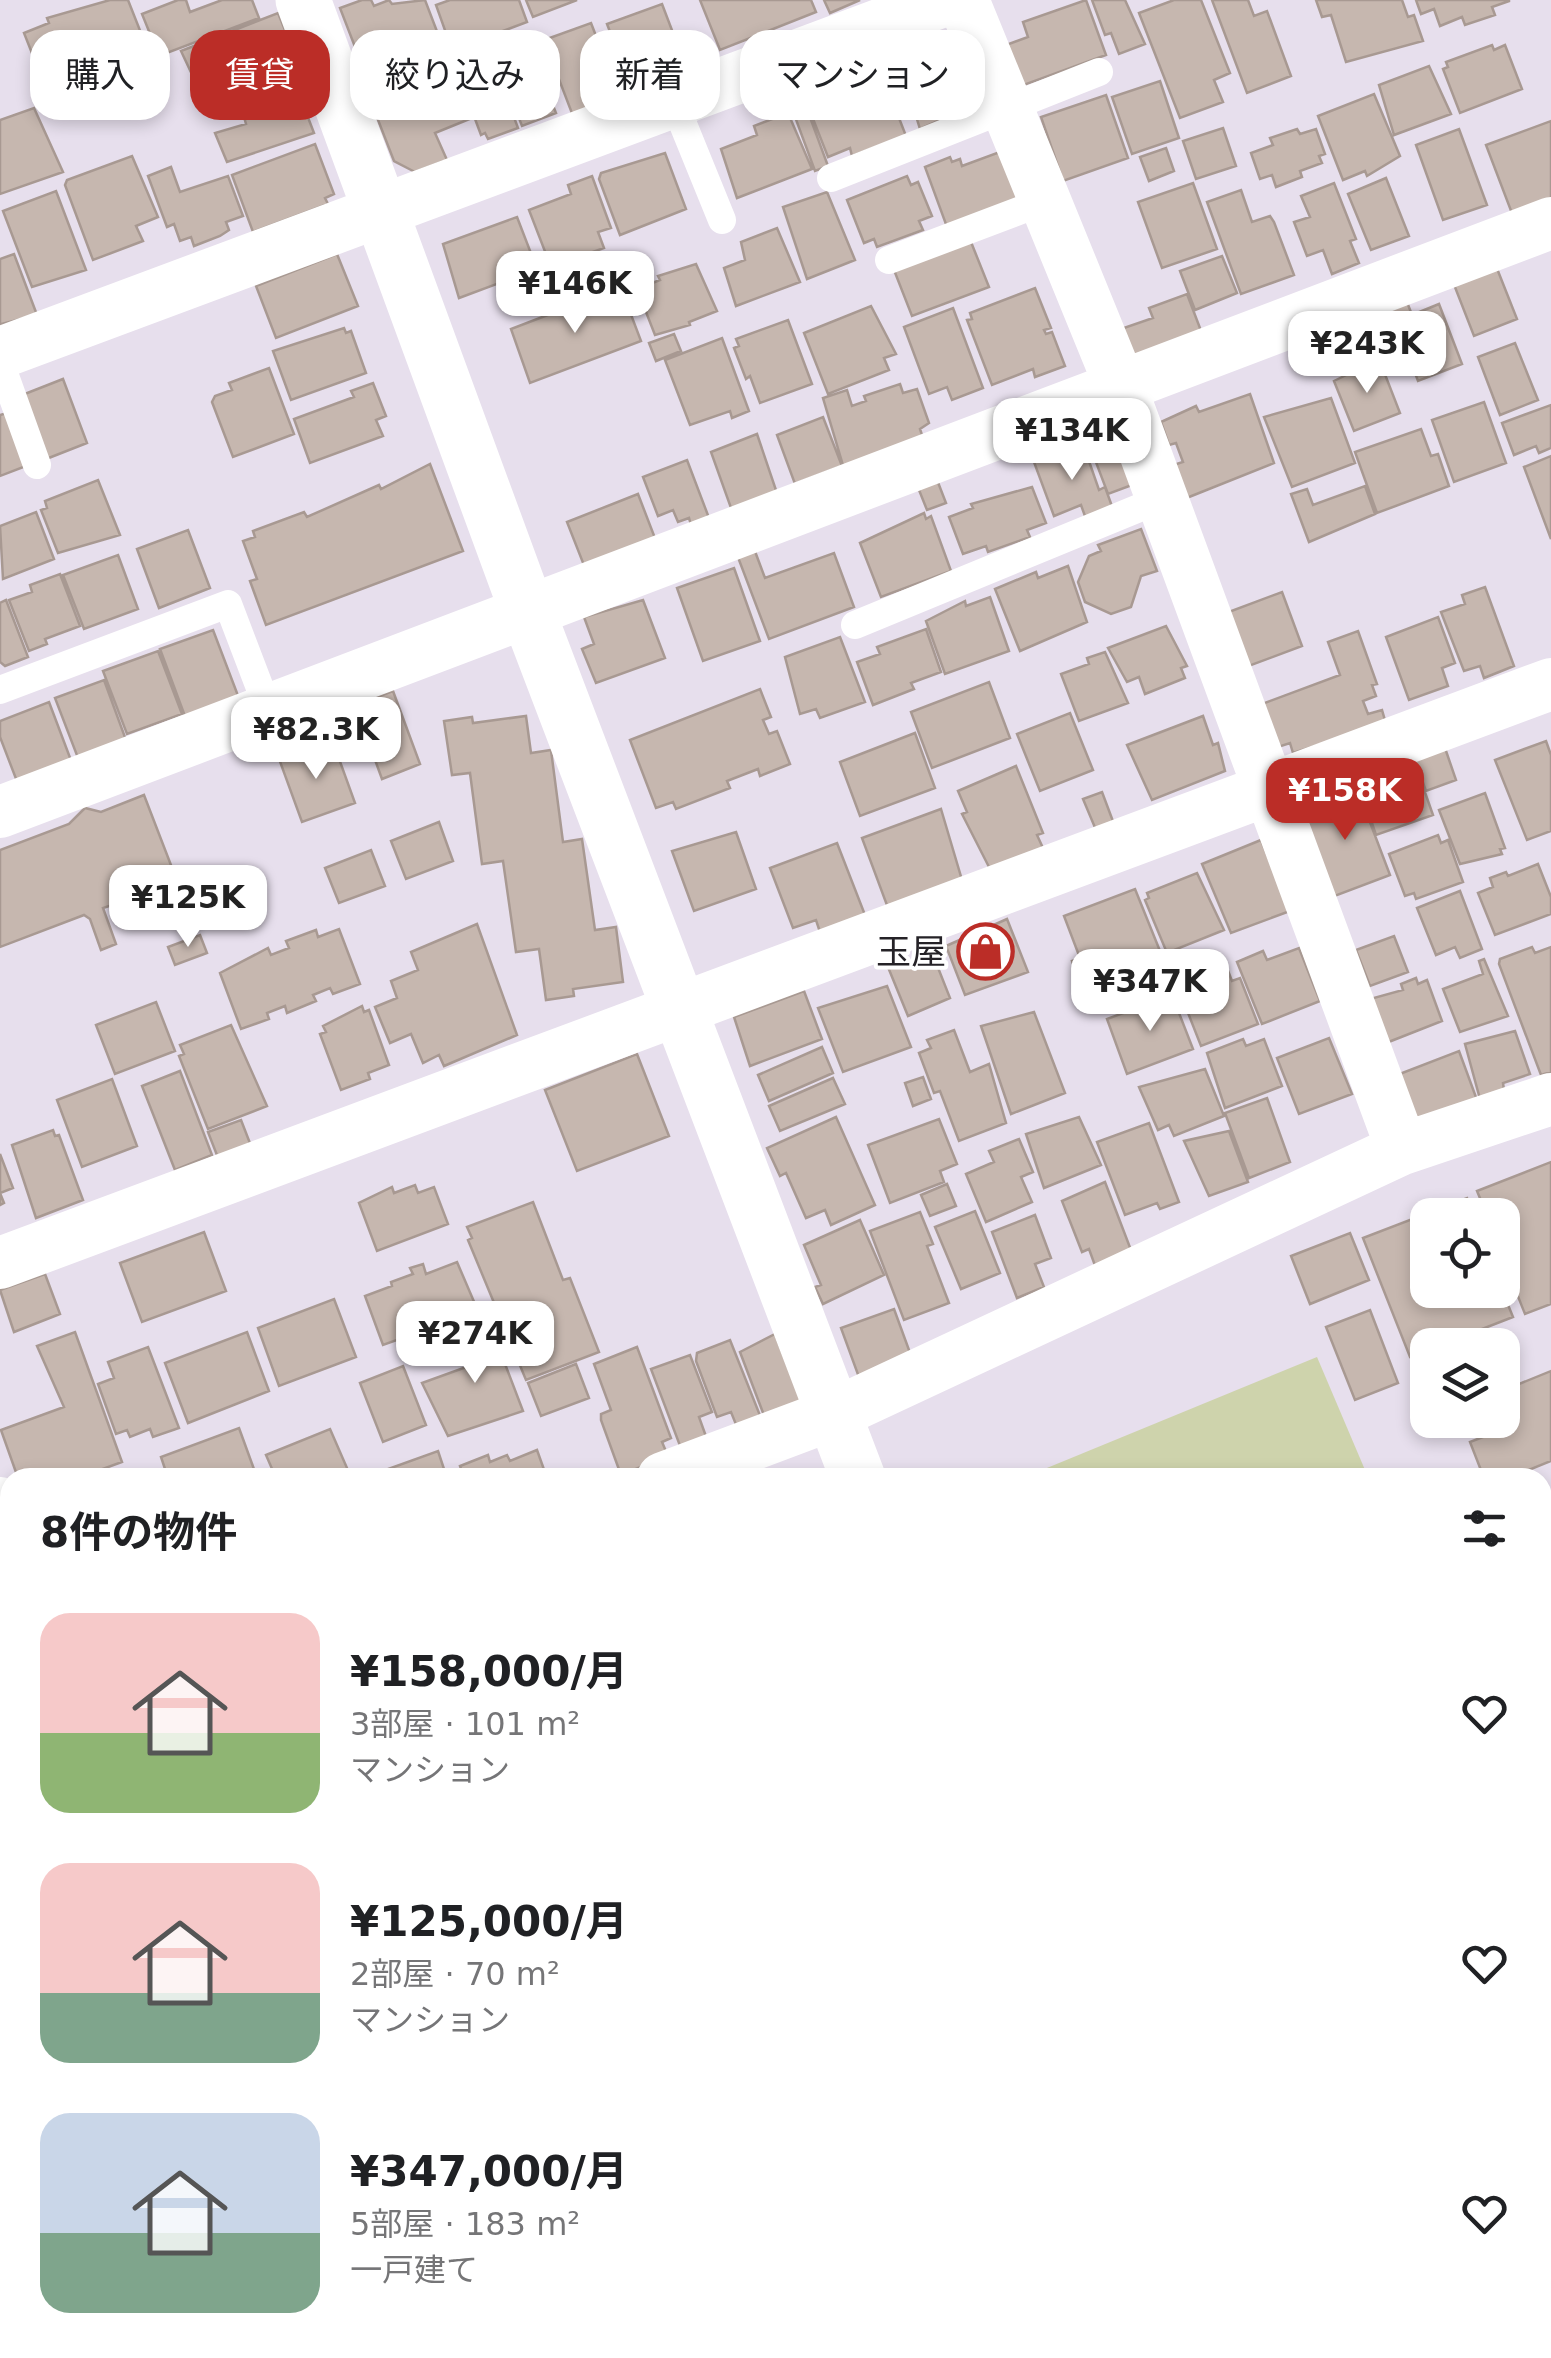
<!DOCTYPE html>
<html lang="ja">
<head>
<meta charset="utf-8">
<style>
  body { margin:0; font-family:"DejaVu Sans","Noto Sans JP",sans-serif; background:#f6f6f6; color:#202124; height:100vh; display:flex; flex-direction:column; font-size:38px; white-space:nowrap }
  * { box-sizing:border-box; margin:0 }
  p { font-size:32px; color:#757577 }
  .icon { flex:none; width:55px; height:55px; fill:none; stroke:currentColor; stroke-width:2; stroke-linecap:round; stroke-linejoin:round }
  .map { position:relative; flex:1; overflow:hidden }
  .side { position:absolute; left:0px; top:1468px; width:1552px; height:892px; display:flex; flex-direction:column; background:#fff; border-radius:30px 30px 0 0; box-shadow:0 5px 15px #0003 }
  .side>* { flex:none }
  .top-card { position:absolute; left:30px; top:30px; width:1000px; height:90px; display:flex; gap:20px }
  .buttons { position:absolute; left:1410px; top:1198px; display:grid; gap:20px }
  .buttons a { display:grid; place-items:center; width:110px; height:110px; border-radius:20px; background:#fff; box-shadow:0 5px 15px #0003; font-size:50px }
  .price { position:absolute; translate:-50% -85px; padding:0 22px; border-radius:20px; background:#fff; color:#222; font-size:32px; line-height:65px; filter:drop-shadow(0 2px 5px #0008) }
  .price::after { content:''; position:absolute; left:50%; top:60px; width:30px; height:22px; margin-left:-15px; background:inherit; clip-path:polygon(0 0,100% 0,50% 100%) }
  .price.selected { background:#bb2d27; color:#fff }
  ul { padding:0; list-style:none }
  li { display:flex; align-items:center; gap:30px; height:250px; padding:0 40px }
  li span { display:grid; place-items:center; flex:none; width:280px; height:200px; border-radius:30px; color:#555 }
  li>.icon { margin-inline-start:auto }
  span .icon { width:120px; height:120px; fill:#fffc; stroke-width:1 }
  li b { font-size:42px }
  h2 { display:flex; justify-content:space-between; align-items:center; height:120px; padding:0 40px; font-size:42px }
  .chip { padding:0 35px; border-radius:30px; background:#fff; box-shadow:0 5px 15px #0003; font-size:35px; line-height:90px }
  .chip.selected { background:#bb2d27; color:#fff }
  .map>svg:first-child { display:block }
</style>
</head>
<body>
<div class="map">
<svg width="1551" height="2358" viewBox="0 0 1551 2358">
  <rect width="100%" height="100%" fill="#e7dfed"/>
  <path fill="#ced3ac" d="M1317 1357 1368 1477H1025Z"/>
  <path fill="#849cbd" d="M0 1679 10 1699V1750L0 1755Z"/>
  <path fill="#c6b7af" stroke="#a89992" stroke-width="2.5" d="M110 0H128L152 61 50 99 24 33 49 23 47 18Z
    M178 0H186L190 12 222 0H252L259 18 159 56 142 14Z
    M362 0H371L374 6 389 0 392 4 425 0 446 55 374 82 371 76 367 78 340 8Z
    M450 0H519L527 22 452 50 436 5Z
    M526 0H577L533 17Z
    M700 0H811L816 12 720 50Z
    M824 0H860L830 13Z
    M1086 0 1106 55 1021 86 1006 45 1028 37 1023 22Z
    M1092 0H1125L1145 44 1119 54 1111 33 1105 35Z
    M1174 0H1201L1230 73 1214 80 1223 102 1180 118 1139 13Z
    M1212 0H1248L1254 16 1267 11 1291 76 1247 93Z
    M1316 0H1402L1408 17 1414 15 1423 41 1346 62 1331 15 1322 17Z
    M1416 0H1509V1L1492 7 1495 15 1465 25 1462 17 1440 26 1434 9 1421 14Z
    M662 4 686 67 633 92 607 24Z
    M278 13 303 74 211 115 181 51Z
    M591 23 620 98 573 116 544 40Z
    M524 32 556 113 522 126 491 45Z
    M956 42 978 103 920 129 916 116 909 118 894 80 911 74 905 61Z
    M487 45 518 128 488 139 485 133 481 135 452 57Z
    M1492 45 1494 50 1505 45 1522 89 1460 113 1443 69 1448 67 1446 62Z
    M449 58 472 118 435 133 447 160 415 172 394 161 373 107 413 93 406 74Z
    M1429 66 1451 114 1394 135 1379 85Z
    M876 72 885 82 906 136 852 156 850 148 828 157 806 101 845 83 850 88 848 82Z
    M1160 81 1179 138 1132 154 1112 97Z
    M297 89 314 133 227 162 215 133 246 124 242 110Z
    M1374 94 1400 156 1367 176 1365 171 1343 180 1318 116Z
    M1106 95 1128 158 1063 181 1041 117Z
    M804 101 828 166 815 171 791 106Z
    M34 108 63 172 0 194V120Z
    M788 113 812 169 737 198 721 149 757 135 754 126Z
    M1551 121V202L1513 216 1486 145Z
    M1223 128 1236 166 1196 179 1183 141Z
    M1297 129 1300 134 1316 129 1325 154 1319 156 1322 163 1300 171 1302 177 1276 187 1272 175 1260 179 1251 153 1273 145 1270 138Z
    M1459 129 1487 205 1443 220 1416 145Z
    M315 144 334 194 325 198 328 204 253 232 232 175Z
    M1166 148 1174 171 1149 181 1140 157Z
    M1005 150 1024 199 947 227 925 167 950 157 952 162 960 159 962 166Z
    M665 153 686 209 620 235 599 179 601 173Z
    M132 156 158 217 136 226 143 241 93 260 65 185 67 180Z
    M171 167 180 192 228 176 243 216 226 222 229 230 220 236 194 246 191 237 180 241 174 224 167 227 148 176Z
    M592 176 611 228 598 232 604 248 551 267 529 210 571 194 568 185Z
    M907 176 911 185 918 182 932 216 919 221 923 230 877 247 874 239 864 243 847 200Z
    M1386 178 1409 236 1371 250 1348 194Z
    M1193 183 1217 249 1162 268 1138 202Z
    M1334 183 1356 239 1350 241 1359 263 1332 274 1323 250 1307 256 1294 222 1310 217 1301 196Z
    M1241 190 1252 222 1270 216 1274 222 1294 275 1241 294 1207 202Z
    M56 191 86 270 32 287 3 211Z
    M827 192 855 260 807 279 783 207Z
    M517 217 537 269 459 298 443 244Z
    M777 228 800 282 736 306 724 268 745 260 741 242Z
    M971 242 989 287 912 316 894 270Z
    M14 254 37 315 2 324 4 330 0 332V259Z
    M337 254 358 306 276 338 256 286Z
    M1222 256 1237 293 1195 310 1180 271Z
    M696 264 717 311 689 322 690 325 655 335 637 289 660 280 658 276Z
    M1496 266 1517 319 1474 336 1453 282Z
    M1035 288 1051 328 1044 330 1046 334 1052 332 1065 366 1035 377 1033 369 992 385 967 320 972 319 970 313Z
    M613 290 619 307 627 304 641 341 530 383 511 329Z
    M1187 294 1203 336 1131 364 1118 330 1153 318 1149 308Z
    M1407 302 1412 315 1439 304 1462 364 1418 381 1390 308Z
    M871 306 896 354 884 358 889 370 828 394 804 333Z
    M953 308 983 388 952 400 947 387 929 394 904 327Z
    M788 320 812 384 760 403 750 376 746 379 734 348 739 346 736 339Z
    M344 328 346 333 351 331 366 373 291 400 273 351Z
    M674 334 681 351 656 361 649 343Z
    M722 338 749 411 732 418 730 411 690 425 665 360Z
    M1515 343 1538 400 1500 415 1478 357Z
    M1379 359 1400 413 1354 431 1334 381Z
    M269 368 294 434 233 457 212 402 215 396 232 390 229 383Z
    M63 379 87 443 41 461 17 397Z
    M373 383 386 416 376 420 383 436 310 463 294 419 354 397 351 391Z
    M900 384 903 393 917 389 929 423 920 429 924 441 845 472 823 398 847 390 852 406 866 401 864 396Z
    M1250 394 1274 463 1179 501 1167 467 1183 462 1176 443 1169 445 1161 422 1196 406 1199 412Z
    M1331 398 1355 463 1292 487 1264 417Z
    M1484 402 1506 463 1454 482 1432 420Z
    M1551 405V448L1539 453 1536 446 1514 455 1502 423Z
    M7 413 26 466 0 476V415Z
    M823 417 842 466 795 484 777 435Z
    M1421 429 1431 456 1438 454 1449 486 1377 513 1355 452Z
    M757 434 780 502 731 508 711 452Z
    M1083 444 1099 490 1105 487 1113 509 1086 519 1081 505 1054 516 1034 462Z
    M1117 448 1132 485 1108 494 1094 457Z
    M1551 456V539L1524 467Z
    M687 460 709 518 691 525 689 518 678 522 673 510 658 516 643 477Z
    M430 464 463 551 266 625 250 581 257 579 243 541 255 537 253 531 304 512 307 517 379 485 381 489Z
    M934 472 946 503 927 510 915 480Z
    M98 480 120 535 58 553 41 510 47 508 45 501Z
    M1365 486 1375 514 1309 542 1291 494 1307 489 1313 505Z
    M1032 487 1046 523 1027 530 1030 537 988 552 986 546 963 554 949 517 973 508 971 504Z
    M638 494 658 546 587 573 567 522Z
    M36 512 54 559 3 579 0 526Z
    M924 513 926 519 931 516 951 571 881 597 860 543Z
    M1141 529 1157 571 1141 576 1131 607 1111 614 1085 602 1078 582 1089 556 1101 551 1098 545Z
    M188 530 210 588 159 608 137 549Z
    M753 546 765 578 834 553 854 607 769 639 736 552Z
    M118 555 138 609 84 629 63 575Z
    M1068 566 1087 622 1020 651 995 589 1036 572 1038 578Z
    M734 568 760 641 703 661 677 588Z
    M60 574 80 626 45 639 47 644 29 651 9 600 32 592 30 585Z
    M1485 587 1514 666 1484 678 1480 666 1464 671 1441 612 1465 604 1462 595Z
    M1282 592 1302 646 1246 667 1226 613Z
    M990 597 1009 651 945 674 926 621 965 601 966 606Z
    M6 600 28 657 5 666 0 662V603Z
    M643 600 665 658 596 683 582 649 594 644 584 617Z
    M1438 617 1455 663 1442 668 1448 686 1409 700 1386 637Z
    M1166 626 1187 666 1181 668 1185 678 1145 694 1139 677 1127 682 1108 648Z
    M926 629 941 672 911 683 914 689 873 705 857 662 880 654 877 647Z
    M213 630 240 701 186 719 160 649Z
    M1358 631 1377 684 1372 685 1376 696 1363 701 1368 714 1382 710 1386 724 1293 753 1290 743 1278 747 1262 704 1340 675 1328 642Z
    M840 637 865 702 820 718 816 709 800 714 785 657Z
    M158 651 182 714 127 734 103 671Z
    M1105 652 1128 703 1079 721 1061 674 1089 664 1087 658Z
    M104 680 126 740 78 758 55 698Z
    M989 682 1010 738 932 768 911 712Z
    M760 689 771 717 763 720 769 734 777 731 790 764 760 776 758 769 727 781 730 788 676 809 673 802 656 808 630 740Z
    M393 691 420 764 382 779 355 705Z
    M49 702 72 763 18 784 0 737V721Z
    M1070 713 1093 770 1040 791 1017 734Z
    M526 716 531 753 551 750 563 842 582 839 595 930 616 927 623 982 573 989 574 996 546 1000 539 949 516 952 503 861 482 864 470 773 452 775 444 721 472 717 473 723Z
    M1203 716 1213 745 1218 743 1225 771 1152 800 1127 745Z
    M915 733 935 788 860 816 840 762Z
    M1546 741 1551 755V831L1527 840 1495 760Z
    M334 745 355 803 302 822 278 756 305 746 308 754Z
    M1445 748 1456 780 1426 791 1414 758Z
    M1414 761 1433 815 1376 835 1359 785Z
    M1016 766 1043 833 1037 835 1043 848 990 869 962 814 967 812 958 791Z
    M1357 788 1390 875 1332 897 1303 821 1311 806Z
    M1102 792 1114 824 1096 830 1083 799Z
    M1485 793 1505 848 1500 849 1502 854 1460 864 1439 810Z
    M144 795 174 873 169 883 136 895 143 920 129 926 118 903 103 908 116 944 101 950 90 919 84 915 0 947V850L69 824 85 808 101 812Z
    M941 809 962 880 888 908 862 838Z
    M439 822 453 861 406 879 391 841Z
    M736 832 756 889 694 911 672 851Z
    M1438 835 1441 843 1448 840 1463 882 1416 899 1414 893 1405 896 1389 854Z
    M1261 840 1290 911 1231 933 1202 864Z
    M837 843 865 915 820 932 816 920 793 928 770 868Z
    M371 850 385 886 339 903 325 868Z
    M1538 864 1551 897V914L1495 935 1478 893 1493 887 1490 878 1506 872 1508 876Z
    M1197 873 1224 930 1167 953 1145 900 1149 898 1147 893Z
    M1135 889 1162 956 1149 960 1151 965 1083 991 1072 961 1080 958 1064 916Z
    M1460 891 1482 949 1460 958 1455 947 1436 955 1417 908Z
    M1007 919 1028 972 965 995 946 946Z
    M477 924 517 1035 444 1066 439 1055 423 1063 411 1034 390 1043 375 1007 397 998 391 981 418 970 411 952Z
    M339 929 360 984 333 994 330 988 313 995 316 1001 287 1013 285 1006 267 1013 269 1019 241 1029 220 973 268 948 271 955 289 948 286 941 316 930 318 937Z
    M200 935 207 953 175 965 168 947Z
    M1394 936 1408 972 1370 986 1356 950Z
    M1532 947 1535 953 1551 947V1072L1541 1075 1499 964 1500 959Z
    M1299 948 1320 1001 1262 1024 1237 962 1263 951 1267 960Z
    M933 955 950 998 908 1016 888 967Z
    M1223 958 1232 981 1240 978 1258 1024 1201 1046 1174 977Z
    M1484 959 1508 1016 1460 1032 1443 989 1483 974 1479 961Z
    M1416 978 1418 984 1427 980 1442 1021 1386 1043 1370 999 1403 990 1401 984Z
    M887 986 911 1047 843 1072 818 1008Z
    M804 991 822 1039 750 1066 734 1017Z
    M1172 995 1193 1049 1127 1074 1107 1019Z
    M156 1002 175 1051 115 1074 96 1025Z
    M362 1006 364 1012 369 1010 389 1065 368 1073 370 1079 341 1090 320 1034 326 1032 323 1026Z
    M1034 1012 1065 1093 1011 1114 981 1026Z
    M231 1025 267 1106 208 1129 179 1056 184 1054 180 1045Z
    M954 1030 970 1072 989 1064 1006 1123 959 1141 940 1091 934 1093 919 1053 931 1048 927 1040Z
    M1515 1031 1530 1074 1503 1083 1504 1090 1480 1099 1465 1044Z
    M1329 1038 1352 1094 1299 1114 1277 1058Z
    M1243 1039 1246 1046 1264 1039 1282 1086 1225 1108 1207 1053Z
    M822 1047 833 1073 769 1101 758 1075Z
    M1459 1051 1477 1100 1415 1124 1397 1075Z
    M637 1054 669 1136 577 1171 545 1090Z
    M1205 1069 1224 1116 1174 1136 1169 1125 1158 1130 1139 1087Z
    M180 1071 212 1155 175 1170 142 1086Z
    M923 1077 931 1099 913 1106 905 1083Z
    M833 1078 845 1104 780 1131 769 1106Z
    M112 1079 137 1146 82 1167 57 1100Z
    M1267 1098 1290 1162 1249 1178 1225 1113Z
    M836 1117 875 1205 831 1225 825 1210 806 1218 786 1173 780 1176 767 1148Z
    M1079 1117 1101 1165 1044 1188 1026 1134Z
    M939 1119 957 1164 940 1171 944 1182 890 1203 868 1145Z
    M241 1120 253 1151 220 1163 208 1132Z
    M1149 1123 1179 1202 1160 1209 1157 1203 1125 1215 1097 1142Z
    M53 1130 55 1136 59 1135 83 1200 36 1218 12 1145Z
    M1229 1131 1248 1182 1209 1196 1184 1141Z
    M1019 1139 1033 1172 1021 1177 1032 1202 986 1222 966 1174 994 1162 989 1151Z
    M0 1154 13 1188 0 1193 4 1203 0 1205Z
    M1551 1162V1304L1525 1314 1502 1256V1215H1487L1477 1191Z
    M1105 1182 1134 1258 1097 1271 1089 1249 1082 1252 1062 1201Z
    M947 1184 956 1206 930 1216 921 1195Z
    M415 1185 418 1193 434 1187 448 1224 377 1251 359 1203 392 1187 394 1193Z
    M1467 1198 1474 1215H1428V1290H1502L1513 1317 1441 1345H1428V1350L1410 1357 1363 1238Z
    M533 1202 563 1280 570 1278 599 1352 526 1380 468 1240 472 1238 467 1227Z
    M975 1211 1000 1273 961 1289 935 1227Z
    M920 1212 933 1244 927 1246 949 1303 904 1320 870 1231Z
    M1035 1215 1051 1258 1035 1264 1044 1287 1017 1298 992 1232Z
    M860 1220 884 1275 823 1304 815 1287 821 1285 804 1245Z
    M204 1232 226 1291 142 1322 120 1263Z
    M1350 1233 1369 1280 1310 1304 1291 1256Z
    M457 1262 478 1311 383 1345 365 1296 392 1286 391 1282 413 1274 410 1268 423 1264 426 1274Z
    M45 1274 60 1314 14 1332 0 1290Z
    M334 1299 356 1357 279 1386 258 1328Z
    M894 1309 913 1361 860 1380 841 1328Z
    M1370 1310 1398 1383 1355 1400 1326 1327Z
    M489 1322 523 1411 448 1436 422 1383 472 1365 460 1334Z
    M75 1332 122 1462 78 1478H18L1 1430 64 1407 37 1346Z
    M247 1332 269 1391 188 1423 165 1363Z
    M775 1334 804 1408 765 1418 740 1352Z
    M730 1340 761 1418 737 1427 731 1412 717 1417 696 1361 697 1353Z
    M148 1347 179 1428 153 1437 150 1429 130 1437 127 1430 116 1434 98 1384 114 1378 108 1362Z
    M637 1347 671 1438 662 1442 668 1456 621 1475 601 1420V1414L611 1410 594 1364Z
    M690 1355 712 1412 699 1417 708 1442 682 1451 651 1369Z
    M576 1364 589 1398 541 1416 528 1383Z
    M403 1366 426 1425 383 1442 360 1383Z
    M1551 1371V1461L1509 1478H1484L1470 1442 1488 1435 1482 1420H1502V1391Z
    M239 1428 255 1472 238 1478H168L161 1457Z
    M330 1429 347 1468 333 1478H276L266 1455Z
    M537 1450 547 1478H464L460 1466 488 1455 490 1462 507 1455 510 1461Z
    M438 1451 447 1478H379L377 1473Z
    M1551 1503V1579L1542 1583V1506Z
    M1551 1629V1709L1542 1712V1633Z
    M10 1857V2017L0 2022V1862Z
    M1551 1863V2012L1542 2016V1867Z
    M1542 2145 1551 2166V2204L1542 2213Z
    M10 2195V2286L0 2291V2200Z
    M150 2350H280L283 2358H153Z
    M348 2350H403L406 2358H351Z
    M605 2350 608 2358H567L565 2351Z
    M610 2350H670L674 2358H613Z
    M680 2350H726L705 2358H683Z
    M756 2350H799L802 2358H740Z
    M945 2350H982L960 2358H948Z
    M1088 2350H1184L1189 2358H1070Z
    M1276 2350H1322L1325 2358H1268L1266 2353Z
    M1327 2350H1367L1370 2358H1329Z
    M1388 2350H1421L1424 2358H1375Z
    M1444 2350H1526L1510 2358H1447Z"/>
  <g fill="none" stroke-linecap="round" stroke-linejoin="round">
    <path stroke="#fff" stroke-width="28" d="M674 102 722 220
      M831 178 1099 72
      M889 260 1045 201
      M0 362 37 465
      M855 625 1161 499
      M0 690 228 604 268 709"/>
    <path stroke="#fff" stroke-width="52" d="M963 0 1120 385 1402 1149
      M0 353 946 0
      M0 812 1551 223
      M0 1263 1551 684
      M663 1478 834 1414 1402 1149 1551 1099
      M0 1503 10 1530
      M323 2350 326 2358
      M439 2358 460 2350"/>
    <path stroke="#fff" stroke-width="55" d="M303 0 527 610 858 1478
      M1211 2350 1216 2358"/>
  </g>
  <defs>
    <symbol id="shop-ring" viewBox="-11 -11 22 22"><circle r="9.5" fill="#fff" stroke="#bb2d27" stroke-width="1.5"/><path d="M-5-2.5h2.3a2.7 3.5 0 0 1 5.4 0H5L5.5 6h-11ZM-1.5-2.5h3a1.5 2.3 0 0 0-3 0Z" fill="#bb2d27"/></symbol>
  </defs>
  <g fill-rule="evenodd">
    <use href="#shop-ring" x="954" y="920" width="63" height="63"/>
  </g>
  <g text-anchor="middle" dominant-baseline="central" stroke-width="8" stroke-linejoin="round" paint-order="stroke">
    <g font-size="35" fill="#252227" stroke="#fff" text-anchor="end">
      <text x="946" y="952">玉屋</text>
    </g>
  </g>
</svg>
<div class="buttons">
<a><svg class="icon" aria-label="locate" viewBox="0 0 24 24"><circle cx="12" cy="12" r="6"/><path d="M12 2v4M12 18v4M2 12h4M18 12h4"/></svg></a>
<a><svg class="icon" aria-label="layers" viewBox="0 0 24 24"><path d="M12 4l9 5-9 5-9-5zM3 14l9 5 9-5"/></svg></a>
</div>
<b class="price" style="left:575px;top:336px">¥146K</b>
<b class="price" style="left:1367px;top:396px">¥243K</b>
<b class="price" style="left:1072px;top:483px">¥134K</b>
<b class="price" style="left:316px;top:782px">¥82.3K</b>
<b class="price selected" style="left:1345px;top:843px">¥158K</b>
<b class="price" style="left:188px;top:950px">¥125K</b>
<b class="price" style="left:1150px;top:1034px">¥347K</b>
<b class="price" style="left:475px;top:1386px">¥274K</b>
<div class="top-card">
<a class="chip">購入</a>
<a class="chip selected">賃貸</a>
<a class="chip">絞り込み</a>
<a class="chip">新着</a>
<a class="chip">マンション</a>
</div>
<section class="side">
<h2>8件の物件<svg class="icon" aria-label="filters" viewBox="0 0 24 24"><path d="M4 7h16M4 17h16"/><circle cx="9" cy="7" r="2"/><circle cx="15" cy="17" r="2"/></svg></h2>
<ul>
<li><span style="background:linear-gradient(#f6c9c9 60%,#8fb573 0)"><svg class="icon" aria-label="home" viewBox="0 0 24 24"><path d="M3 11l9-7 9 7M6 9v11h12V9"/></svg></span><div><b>¥158,000/月</b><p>3部屋 · 101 m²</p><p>マンション</p></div><svg class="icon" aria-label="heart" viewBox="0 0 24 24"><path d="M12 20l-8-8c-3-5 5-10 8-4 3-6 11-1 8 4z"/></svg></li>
<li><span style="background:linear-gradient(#f6c9c9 65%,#7fa58c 0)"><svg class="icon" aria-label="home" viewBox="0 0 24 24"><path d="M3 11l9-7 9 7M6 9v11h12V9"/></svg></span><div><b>¥125,000/月</b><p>2部屋 · 70 m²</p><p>マンション</p></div><svg class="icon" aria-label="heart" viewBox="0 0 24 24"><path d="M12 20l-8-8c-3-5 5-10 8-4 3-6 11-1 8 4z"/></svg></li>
<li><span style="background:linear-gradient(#c9d6e8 60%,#7fa58c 0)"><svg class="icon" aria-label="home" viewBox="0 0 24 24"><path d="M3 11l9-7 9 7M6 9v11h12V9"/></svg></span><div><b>¥347,000/月</b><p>5部屋 · 183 m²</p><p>一戸建て</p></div><svg class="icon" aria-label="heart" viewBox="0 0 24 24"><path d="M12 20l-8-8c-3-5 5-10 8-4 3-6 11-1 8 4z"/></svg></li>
</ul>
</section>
</div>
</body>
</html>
